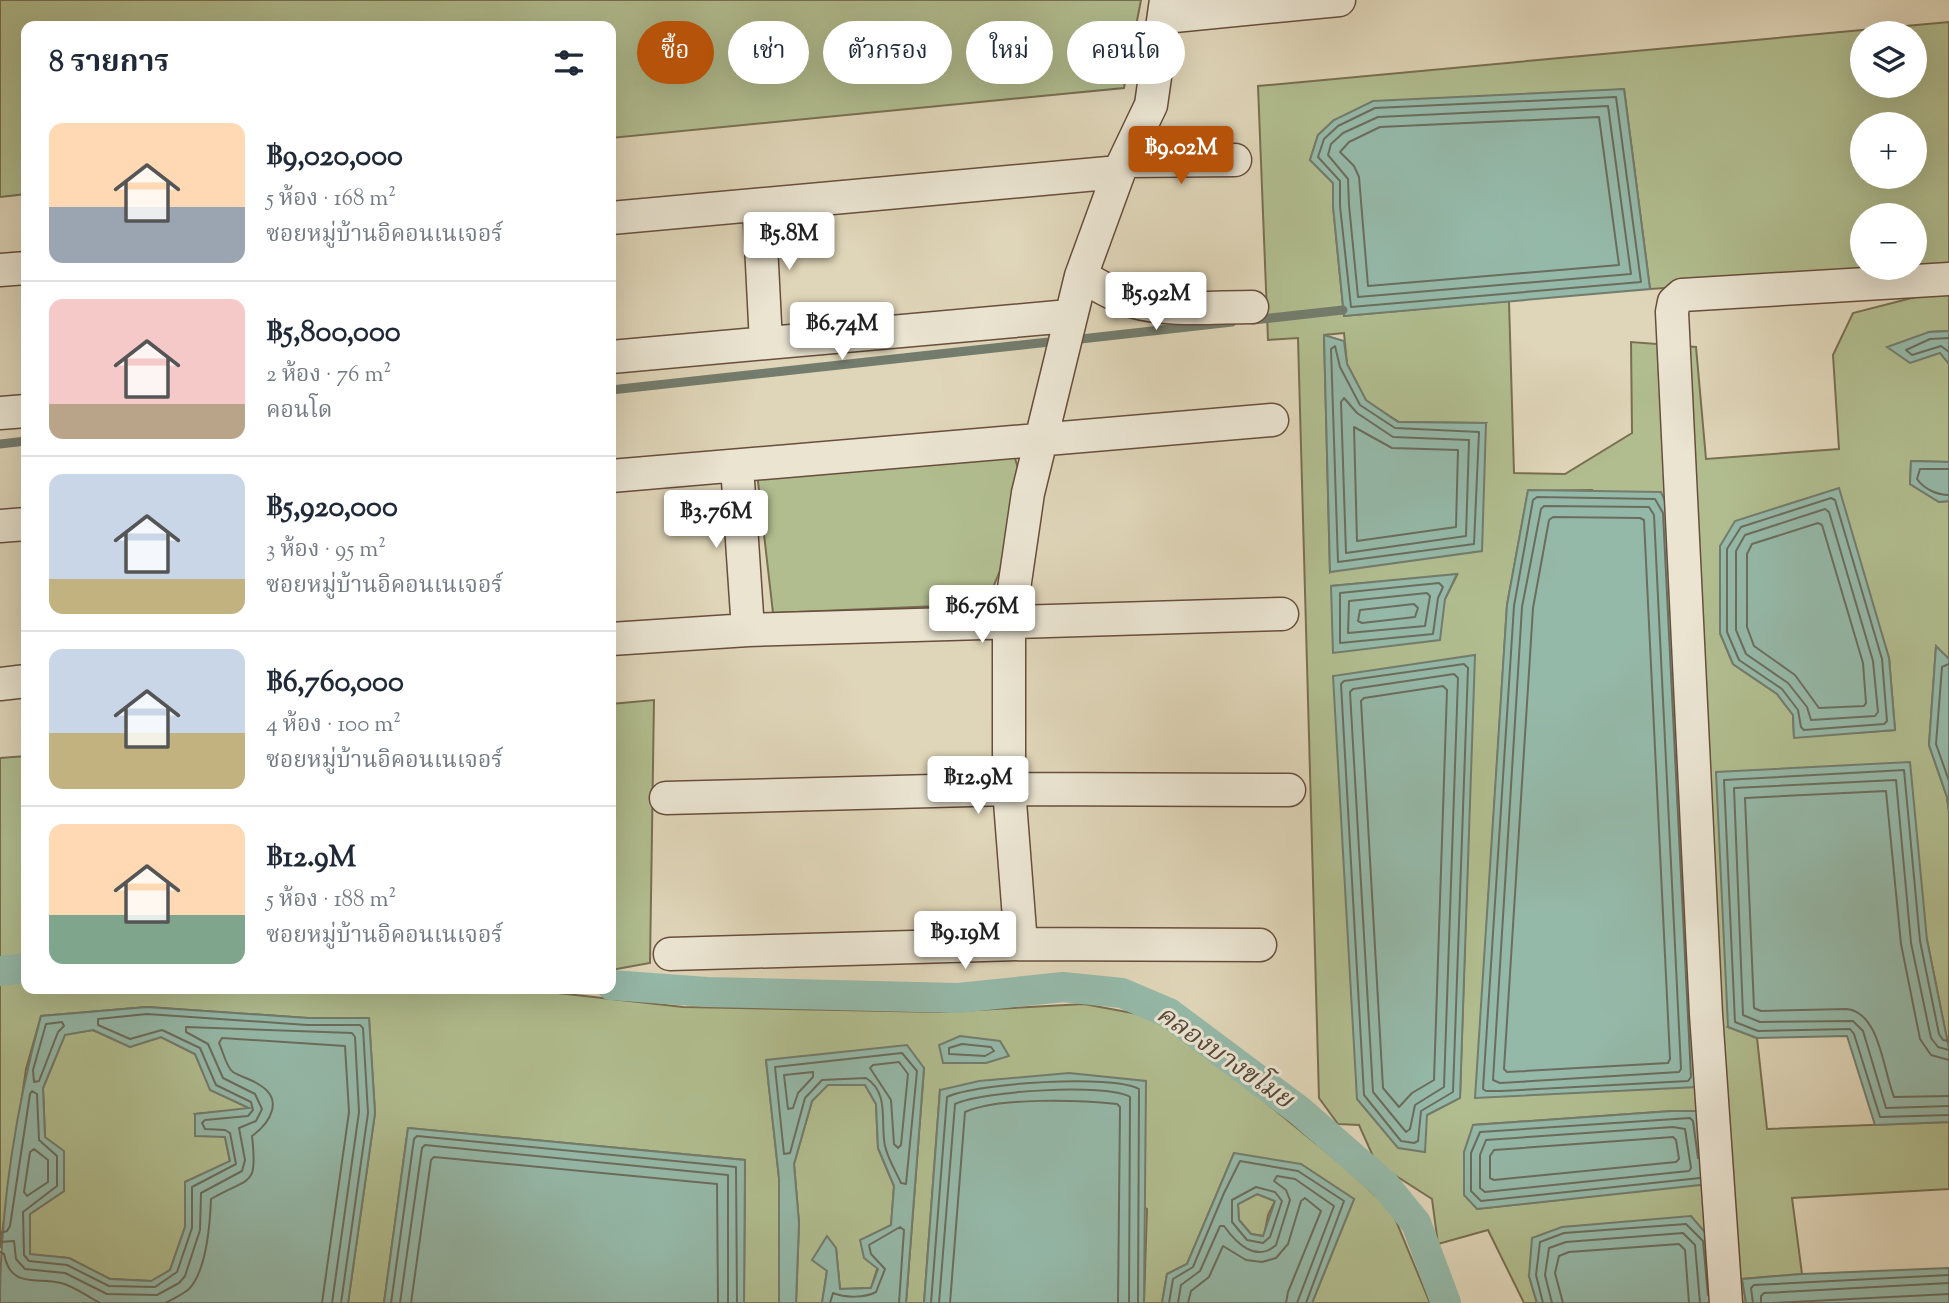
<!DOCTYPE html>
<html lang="th">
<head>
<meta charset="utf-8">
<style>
  body { margin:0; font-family:"Sorts Mill Goudy","Noto Serif Thai",serif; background:#f2f2f3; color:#1f2937; height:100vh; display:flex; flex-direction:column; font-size:26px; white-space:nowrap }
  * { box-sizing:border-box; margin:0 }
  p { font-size:23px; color:#747a83 }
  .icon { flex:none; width:38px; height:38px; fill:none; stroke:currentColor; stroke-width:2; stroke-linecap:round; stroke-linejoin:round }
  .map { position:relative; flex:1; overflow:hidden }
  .panel { position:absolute; left:21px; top:21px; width:595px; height:973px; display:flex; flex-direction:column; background:#fff; border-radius:14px; box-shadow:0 7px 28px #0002 }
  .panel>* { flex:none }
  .banner { position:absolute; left:637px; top:21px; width:665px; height:63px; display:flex; gap:14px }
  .buttons { position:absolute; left:1850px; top:21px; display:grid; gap:14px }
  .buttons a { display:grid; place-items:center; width:77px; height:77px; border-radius:50%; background:#fff; box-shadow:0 7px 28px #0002; font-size:35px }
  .price { position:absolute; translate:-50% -60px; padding:0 16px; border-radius:7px; background:#fff; color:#222; font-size:23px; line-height:46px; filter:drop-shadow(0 2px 4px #0008) }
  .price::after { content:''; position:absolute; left:50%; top:42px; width:21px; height:16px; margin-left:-10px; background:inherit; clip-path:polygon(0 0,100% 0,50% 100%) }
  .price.active { background:#b45309; color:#fff }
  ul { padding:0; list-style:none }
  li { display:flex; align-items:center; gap:21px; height:175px; padding:0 28px }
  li+li { border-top:2px solid #e0e1e3 }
  li span { display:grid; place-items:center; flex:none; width:196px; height:140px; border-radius:14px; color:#555 }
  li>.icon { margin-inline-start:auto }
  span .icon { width:84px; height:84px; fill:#fffc; stroke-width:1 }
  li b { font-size:30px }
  h2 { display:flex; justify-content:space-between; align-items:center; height:84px; padding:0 28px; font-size:30px }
  .pill { padding:0 24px; border-radius:32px; background:#fff; box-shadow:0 7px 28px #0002; font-size:24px; line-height:63px }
  .pill.active { background:#b45309; color:#fff }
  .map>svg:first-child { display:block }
</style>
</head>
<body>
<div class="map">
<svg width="1949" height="1303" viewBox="0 0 1949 1303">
  <rect width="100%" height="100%" fill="#dfd5b8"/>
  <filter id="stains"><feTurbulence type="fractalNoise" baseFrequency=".00286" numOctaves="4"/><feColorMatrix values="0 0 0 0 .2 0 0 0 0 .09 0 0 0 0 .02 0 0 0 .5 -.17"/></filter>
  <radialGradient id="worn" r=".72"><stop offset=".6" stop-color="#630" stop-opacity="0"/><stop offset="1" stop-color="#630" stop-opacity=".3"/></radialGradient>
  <path fill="#b1bd8f" stroke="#796f51" stroke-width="2" fill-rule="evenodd" d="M0 0H1141L1124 88 611 138V26H26V194L0 197Z
    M1949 22V270L1650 289 1624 89 1334 120 1318 135 1310 160 1333 183V206L1344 316 1509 301 1514 473 1565 474 1632 433 1631 342 1696 347 1706 459 1839 449 1833 355 1853 313 1939 291H1949V331L1929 332 1949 364V462L1911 461 1910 484 1939 502 1949 501V659L1936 647 1929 745 1947 797 1949 811V1049L1927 940 1728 1027 1757 1038 1767 1129 1949 1122V1189L1792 1198 1802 1274 1743 1279 1746 1303H1716L1529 1276 1537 1303H1524L1488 1230 1438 1244 1432 1199 1376 1163 1359 1125 1338 1124 1319 1098 1298 338 1268 340 1258 86ZM1862 33H1914V86H1862ZM1862 124H1914V177H1862ZM1862 215H1914V268H1862ZM1344 333 1347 364 1366 401 1399 422 1486 423 1330 572 1324 335ZM1592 490 1476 1098 1507 605 1528 491ZM1720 547 1870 597 1889 658 1895 730 1794 737 1793 715 1777 694 1733 664 1720 633ZM1457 575 1445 599 1331 586ZM1474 655 1460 1098 1427 1115ZM1672 1111H1698L1709 1183 1477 1209 1473 1125Z
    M1014 455 1021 478 1000 571 986 604 773 613 757 473Z
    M654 700 650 963 611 970V704Z
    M26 756V958L0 962V758Z
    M26 979V989H522L683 1007 940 1012 1084 1004 1143 1015 1176 1029 1347 1169 1392 1211 1430 1303H1312L1354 1199 1234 1153 1187 1264 1167 1274 1162 1303H1144L1147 1209 940 1090 924 1303H906L924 1068 766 1060 779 1178V1303H744L745 1160 408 1128 384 1303H348L375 1113 369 1018H308L147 1007 41 1016 26 1069 0 1248V981Z
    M93 1030 130 1047 161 1037 195 1054 211 1090 251 1109 195 1114 225 1137 230 1162 185 1182V1227L170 1270 152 1281 110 1279 69 1258 30 1255V1214L64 1191 45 1138 43 1088 65 1034Z
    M827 1085H865L876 1104 878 1148 894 1186 891 1226 871 1288 840 1289 836 1248 827 1271 822 1303H796L799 1223 794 1164 812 1101Z
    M1257 1194 1275 1201 1268 1215 1264 1236 1251 1234 1239 1220 1238 1204Z"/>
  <path fill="#95b9a9" stroke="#737c6d" stroke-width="2" fill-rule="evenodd" d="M1624 89 1650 289 1344 316 1333 206V183L1310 160 1318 135 1334 120 1373 101Z
    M1949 331V364L1940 353 1910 363 1887 347 1929 332Z
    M1324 335 1344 341 1347 364 1366 400 1398 422 1486 423 1482 551 1330 572Z
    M1911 461 1949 462V501L1939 502 1910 484Z
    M1839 488 1889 658 1895 730 1794 738 1793 715 1777 694 1733 664 1720 633V546L1735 521Z
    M1528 490 1661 492 1670 512 1698 1087 1475 1098 1507 605Z
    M1457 574 1445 599 1440 640 1333 653 1331 586Z
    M1936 646 1949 659V811L1947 797 1929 745Z
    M1475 655 1460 1098 1427 1115 1425 1152 1398 1148 1357 1099 1333 676Z
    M1910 762 1927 940 1949 1049V1122L1875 1125 1847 1036 1757 1038 1728 1027 1716 772Z
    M147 1007 308 1018H369L375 1113 348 1303H0C0 1209 16 1107 41 1016ZM93 1030 130 1047 161 1037 195 1054 210 1090 249 1108 195 1114V1136L225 1137 230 1161 185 1182V1227L170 1270 151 1281 110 1279 69 1258 30 1254V1214L64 1191V1151L45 1137 43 1088 65 1035Z
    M960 1036 1000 1041 1009 1056 986 1063H943L939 1045Z
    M907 1045 924 1068 906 1303H822L827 1271 812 1260 827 1236 836 1248 840 1289 871 1288 878 1269 864 1258 860 1240 891 1225 894 1186 878 1148 876 1104 865 1085H828L812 1101 794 1164 799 1223 796 1303H779V1178L766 1060Z
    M1069 1073 1146 1081 1144 1303H924L940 1090 979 1081Z
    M1672 1111H1699L1709 1184 1477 1209 1464 1195V1152L1473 1125Z
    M408 1128 745 1160 744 1303H384Z
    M1234 1153 1301 1164 1354 1199 1312 1303H1162L1167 1274 1187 1264ZM1257 1194 1275 1201 1263 1236 1251 1234 1239 1220 1238 1204Z
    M1691 1216 1710 1238 1716 1303H1537L1529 1276 1532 1238 1562 1227Z
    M1949 1268V1303H1746L1742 1279 1802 1274Z"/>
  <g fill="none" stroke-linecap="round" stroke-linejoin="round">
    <path stroke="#6b6d5e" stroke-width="2" d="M1616 97 1641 282 1351 307 1340 206V181L1318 157 1324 139 1338 126 1375 108Z
      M1608 106 1631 274 1358 297 1349 205 1348 179 1328 155 1331 144 1343 133 1378 117Z
      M1599 117 1619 265 1368 286 1359 177 1354 166 1340 152 1349 142 1380 127Z
      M1949 338 1930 339 1906 350 1912 355 1941 346 1949 352
      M1335 346 1340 367 1360 405 1395 428 1479 432 1474 544 1338 562 1331 349Z
      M1344 398 1357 413 1393 437 1469 440 1466 536 1346 553 1341 402Z
      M1354 427 1392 448 1458 450 1456 527 1357 541Z
      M1949 469H1920L1917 479C1924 489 1937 495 1949 495
      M1537 497 1655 499 1663 513 1691 1077 1688 1081 1501 1091H1486L1483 1089 1514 606 1533 500Z
      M1831 498 1835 500 1882 659 1887 721 1884 724 1804 730 1801 727 1798 710 1782 689 1739 660 1727 632V549L1741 527Z
      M1544 506 1649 507 1654 515 1681 1069 1679 1072 1500 1083 1493 1080 1522 607 1541 509Z
      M1825 509 1829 512 1873 661 1878 712 1875 716 1811 720 1807 707 1788 683 1746 654 1736 630V551L1745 535Z
      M1553 517 1640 518 1644 520 1670 1059 1668 1063 1507 1072 1504 1069 1533 608 1549 520Z
      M1818 523 1822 525 1863 663 1866 703 1864 706 1819 708 1795 675 1754 646 1747 627V554L1752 544Z
      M1439 583 1443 587 1438 598 1433 634 1340 643V593Z
      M1427 593 1430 596 1425 626 1348 633 1349 601Z
      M1414 604 1418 608 1415 617 1362 623 1358 621 1360 610Z
      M1464 664 1468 668 1453 1092 1421 1111 1418 1141 1414 1143 1401 1141 1364 1095 1341 684 1344 681Z
      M1949 664 1942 667 1936 744 1949 781
      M1454 674 1458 678 1444 1087 1415 1105 1410 1129 1406 1132 1373 1092 1350 692 1353 689Z
      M1443 686 1447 690 1434 1080 1412 1093 1399 1107 1383 1088 1361 701 1364 698Z
      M62 1022 64 1026 58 1032 39 1081 34 1082 33 1070 46 1024Z
      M1949 1041 1943 1040 1939 1034 1920 941 1904 770 1724 780 1735 1022 1758 1031 1850 1029 1854 1034 1880 1117 1949 1115
      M962 1044 991 1047 994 1051 985 1056 949 1054V1048Z
      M1949 1050 1938 1047 1931 1038 1911 943 1896 780 1734 788 1743 1015 1760 1022 1853 1021 1863 1031 1886 1108 1949 1106
      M902 1053 917 1071 906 1184 901 1183C896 1172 888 1159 885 1146 880 1123 890 1093 866 1078L822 1080 805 1098 790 1153 784 1154 775 1067Z
      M1949 1060 1931 1055 1920 1039 1901 944 1886 791 1745 798 1754 1008 1761 1011 1847 1009C1880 1013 1883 1070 1894 1097L1949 1096
      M899 1062 908 1074 901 1145 898 1148 894 1144 891 1100 870 1068 873 1065Z
      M813 1072V1077L798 1093 793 1108 788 1109 784 1075Z
      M1673 1127 1685 1129 1691 1168 1689 1171 1485 1192 1480 1188V1155L1486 1140Z
      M1673 1137 1676 1140 1679 1159 1676 1162 1494 1180 1490 1178V1156L1494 1150Z
      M34 1149 48 1160V1182L27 1196 24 1192 30 1152Z
      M1698 1158 1693 1121 1690 1118 1480 1132 1471 1153V1191L1481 1201 1700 1178
      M1256 1187 1275 1192 1282 1201 1270 1237 1263 1243 1247 1240 1232 1222V1200Z
      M0 1233 7 1231 10 1226 30 1094 32 1091 37 1094 39 1140 57 1156V1186L23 1212 24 1255 29 1261 67 1265 109 1286 155 1287 177 1272 192 1228V1187L236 1164 230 1133 225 1130 205 1129 202 1123 205 1120 248 1116 253 1110 251 1102 216 1085 200 1048 162 1030 130 1039 98 1025V1019L147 1014 307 1025H360L363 1028 368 1113 341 1303
      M0 1242 14 1241 16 1259 25 1269 65 1273 107 1294 157 1295 179 1283 185 1276 200 1230 201 1193 242 1171 245 1160 239 1128 256 1121 262 1109 255 1094 223 1078 208 1044 186 1032V1027L352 1033 355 1037 359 1112 332 1303
      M0 1252 4 1254C11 1289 35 1277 61 1283 74 1286 88 1297 100 1303
      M165 1303C173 1299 182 1295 189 1289 207 1270 210 1224 211 1199 250 1176 258 1189 252 1136 270 1123 285 1099 258 1084 251 1079 241 1077 233 1072 226 1067 223 1051 219 1043L222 1038 345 1046 349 1112 322 1303
      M391 1303 414 1139 417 1136 736 1167 737 1303
      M400 1303 422 1148 425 1145 728 1175V1303
      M411 1303 431 1160 434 1157 717 1184 718 1303
      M830 1303 833 1293C845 1298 865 1298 876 1292L885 1269 871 1254 869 1245 900 1227 904 1230 899 1303
      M931 1303 947 1097C976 1083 1113 1074 1139 1089L1138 1303
      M939 1303 955 1104C982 1091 1106 1083 1130 1097L1129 1303
      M950 1303 965 1112C999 1097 1079 1100 1117 1104L1120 1107 1118 1303
      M1169 1303 1173 1279 1193 1267 1224 1193 1240 1161 1298 1171 1344 1201 1306 1303
      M1178 1303 1181 1285 1200 1271 1220 1226H1224C1236 1243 1256 1263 1276 1245L1290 1200 1286 1190 1274 1181 1277 1176 1295 1179 1334 1206 1297 1303
      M1188 1303 1191 1291 1209 1277 1223 1246 1246 1260 1262 1262 1276 1258 1288 1244 1301 1201 1305 1198 1321 1211 1288 1292 1286 1303
      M1543 1303 1536 1275 1540 1242 1564 1233 1686 1224 1703 1241 1708 1295
      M1552 1303 1545 1275 1549 1248 1566 1242 1683 1233 1695 1245 1700 1303
      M1563 1303 1555 1273 1559 1256 1569 1252 1679 1244 1685 1250 1689 1303
      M1753 1303 1751 1288 1754 1285 1949 1275
      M1761 1303V1296L1764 1293 1949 1283
      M1773 1303 1949 1294"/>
    <path stroke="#737c6d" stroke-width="9" d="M1253 320 1343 310
      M1072 340 1232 322
      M611 390 1058 341
      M0 444 26 441"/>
    <path stroke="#95b9a9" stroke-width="30" d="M0 971 26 968
      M611 985 707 992 958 998 1063 987 1122 993 1169 1013 1300 1111 1385 1185 1416 1223 1446 1303"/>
    <defs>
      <path id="minor" d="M1164 17 1339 0
        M1126 161 1235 160
        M759 205 766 343
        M611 218 1119 172
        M0 270 26 268
        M1081 276C1098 285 1113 295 1131 301 1168 312 1214 307 1252 307
        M611 357 1069 316
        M0 413 26 411
        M737 466 748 630
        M611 476 1272 420
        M0 526 26 524
        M611 639 748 630 1282 614
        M0 684 26 681
        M666 798 1009 789 1289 790
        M1021 944 1009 789V623L1028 493 1081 276 1119 172 1151 105 1166 0
        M670 954 1021 944 1260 945
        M1726 1303 1706 1014 1672 312 1674 302 1682 295 1949 279"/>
    </defs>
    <use href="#minor" stroke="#684e3c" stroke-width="35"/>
    <use href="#minor" stroke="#eae4d1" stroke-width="32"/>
  </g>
  <g text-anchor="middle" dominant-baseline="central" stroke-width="6" stroke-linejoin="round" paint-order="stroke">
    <g font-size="26" font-style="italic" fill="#564738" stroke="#eae4d1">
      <text transform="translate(1224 1058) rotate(35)">คลองบางขโมย</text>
    </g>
  </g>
  <rect width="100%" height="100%" filter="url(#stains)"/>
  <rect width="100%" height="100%" fill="url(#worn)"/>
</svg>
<div class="buttons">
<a><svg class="icon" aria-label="layers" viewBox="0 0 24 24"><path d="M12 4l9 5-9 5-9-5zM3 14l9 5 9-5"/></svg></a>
<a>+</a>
<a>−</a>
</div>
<b class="price active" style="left:1181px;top:186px">฿9.02M</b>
<b class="price" style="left:789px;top:272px">฿5.8M</b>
<b class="price" style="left:1156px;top:332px">฿5.92M</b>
<b class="price" style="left:842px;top:362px">฿6.74M</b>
<b class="price" style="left:716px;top:550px">฿3.76M</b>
<b class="price" style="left:982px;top:645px">฿6.76M</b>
<b class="price" style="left:978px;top:816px">฿12.9M</b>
<b class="price" style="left:965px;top:971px">฿9.19M</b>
<div class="banner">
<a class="pill active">ซื้อ</a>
<a class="pill">เช่า</a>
<a class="pill">ตัวกรอง</a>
<a class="pill">ใหม่</a>
<a class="pill">คอนโด</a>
</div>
<section class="panel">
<h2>8 รายการ<svg class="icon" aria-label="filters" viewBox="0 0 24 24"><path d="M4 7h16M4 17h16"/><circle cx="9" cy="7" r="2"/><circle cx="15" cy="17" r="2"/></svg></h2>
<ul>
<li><span style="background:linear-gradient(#ffd9b3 60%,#9aa5b1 0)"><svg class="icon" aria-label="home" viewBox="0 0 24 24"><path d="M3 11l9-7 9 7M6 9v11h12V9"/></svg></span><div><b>฿9,020,000</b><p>5 ห้อง · 168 m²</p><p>ซอยหมู่บ้านอิคอนเนเจอร์</p></div></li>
<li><span style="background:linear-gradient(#f6c9c9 75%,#b9a48a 0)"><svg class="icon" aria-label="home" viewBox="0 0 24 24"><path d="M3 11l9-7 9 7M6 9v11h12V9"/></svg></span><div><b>฿5,800,000</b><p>2 ห้อง · 76 m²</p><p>คอนโด</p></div></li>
<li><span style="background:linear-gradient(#c9d6e8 75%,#c2b280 0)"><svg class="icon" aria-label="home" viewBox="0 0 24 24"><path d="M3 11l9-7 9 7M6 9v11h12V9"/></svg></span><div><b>฿5,920,000</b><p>3 ห้อง · 95 m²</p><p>ซอยหมู่บ้านอิคอนเนเจอร์</p></div></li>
<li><span style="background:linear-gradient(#c9d6e8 60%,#c2b280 0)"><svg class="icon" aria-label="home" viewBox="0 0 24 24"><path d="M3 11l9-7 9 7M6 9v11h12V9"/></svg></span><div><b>฿6,760,000</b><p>4 ห้อง · 100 m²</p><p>ซอยหมู่บ้านอิคอนเนเจอร์</p></div></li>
<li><span style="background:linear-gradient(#ffd9b3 65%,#7fa58c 0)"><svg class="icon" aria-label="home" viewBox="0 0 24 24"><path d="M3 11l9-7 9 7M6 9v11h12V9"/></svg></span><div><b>฿12.9M</b><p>5 ห้อง · 188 m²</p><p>ซอยหมู่บ้านอิคอนเนเจอร์</p></div></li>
</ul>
</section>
</div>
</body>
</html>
